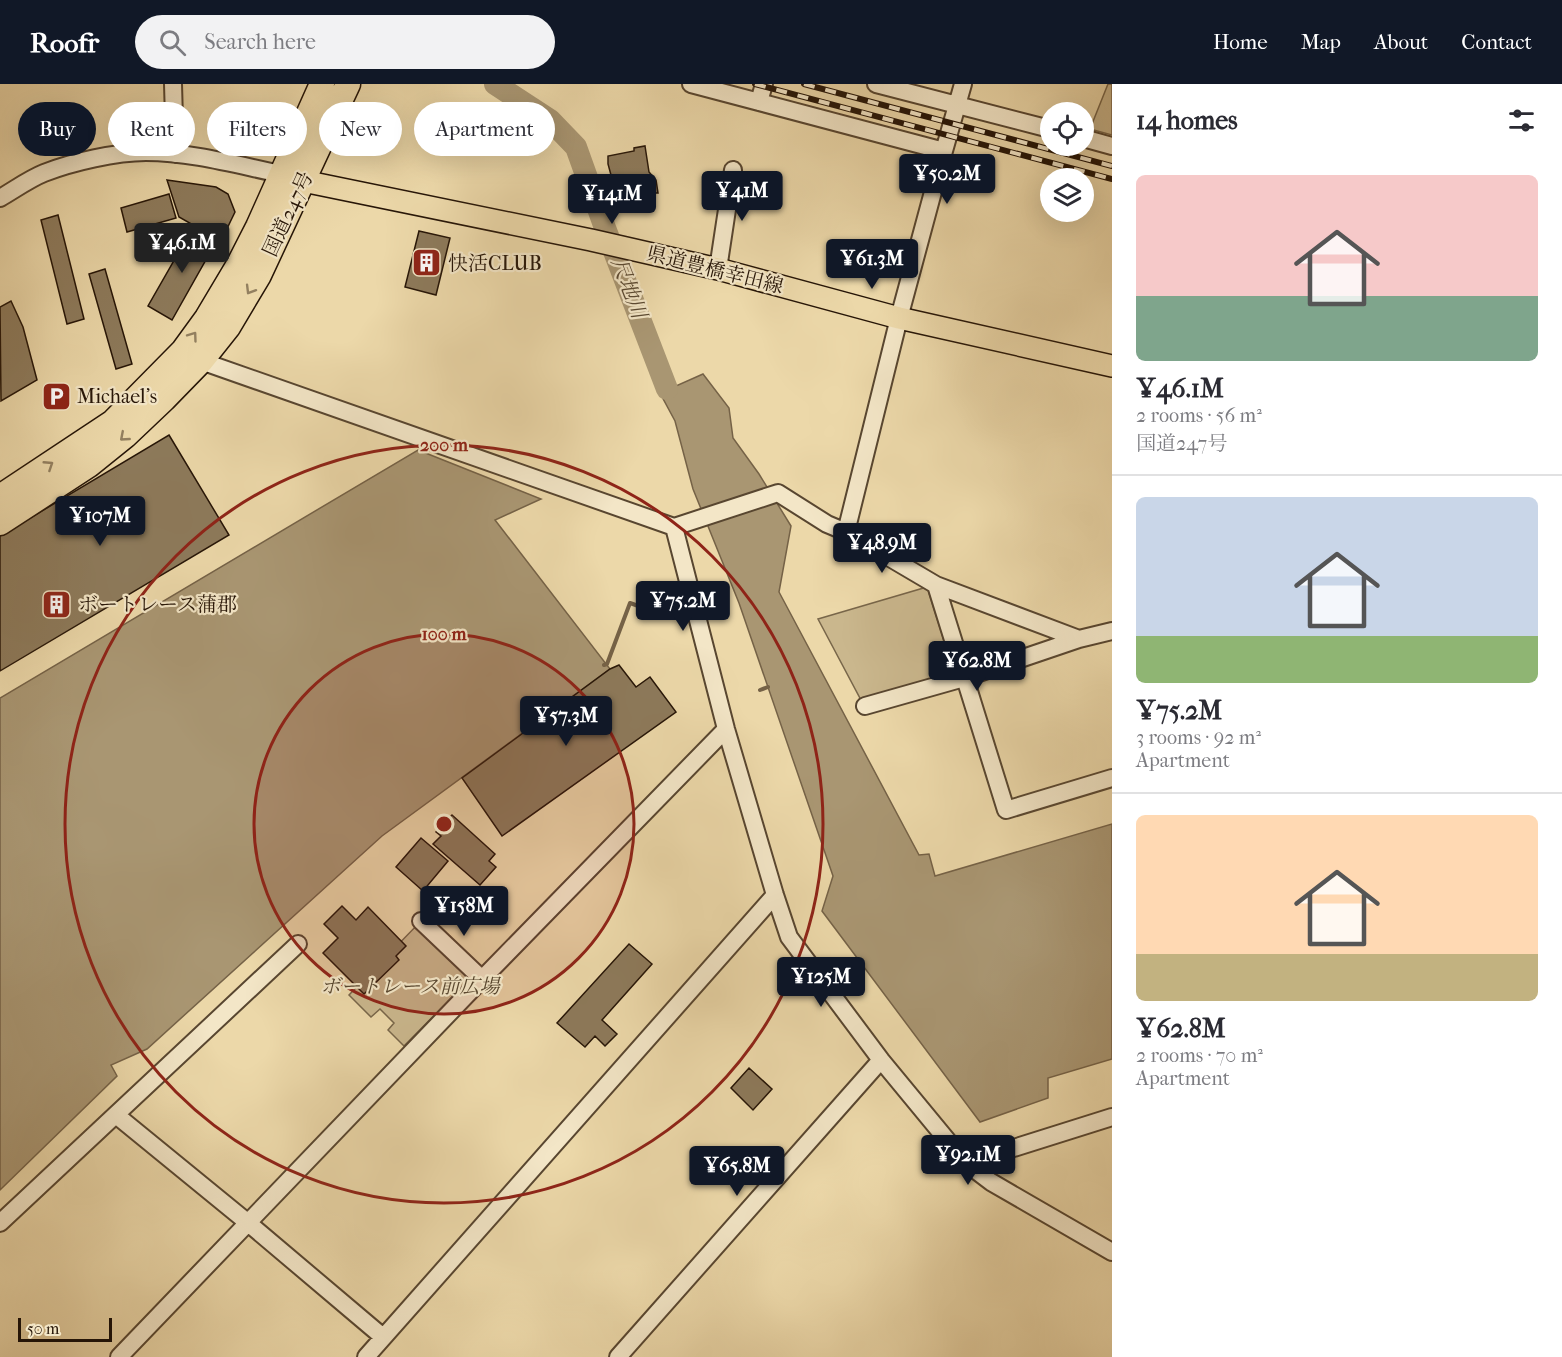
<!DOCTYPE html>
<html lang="en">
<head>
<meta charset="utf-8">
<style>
  body { margin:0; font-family:"IM FELL French Canon","Noto Serif JP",serif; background:#f2f2f3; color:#2b2b33; height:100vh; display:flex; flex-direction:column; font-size:22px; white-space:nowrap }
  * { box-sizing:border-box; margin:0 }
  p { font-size:20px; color:#7c7c81 }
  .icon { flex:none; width:33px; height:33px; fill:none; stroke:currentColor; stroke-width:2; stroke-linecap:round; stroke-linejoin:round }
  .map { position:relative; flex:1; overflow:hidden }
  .details { display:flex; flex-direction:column; background:#fff; width:450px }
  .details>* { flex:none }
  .top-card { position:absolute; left:18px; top:18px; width:570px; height:54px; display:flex; gap:12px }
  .fabs { position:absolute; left:1040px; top:18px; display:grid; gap:12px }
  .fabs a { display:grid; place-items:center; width:54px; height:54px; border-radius:50%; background:#fff; box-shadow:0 6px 24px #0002; font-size:30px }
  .scale { position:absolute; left:18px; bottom:15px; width:94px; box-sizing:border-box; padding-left:6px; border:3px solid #261507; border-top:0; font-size:16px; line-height:21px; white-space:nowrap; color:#261507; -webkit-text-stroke:4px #f3e6c7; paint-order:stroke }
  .price { position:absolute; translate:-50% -51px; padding:0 14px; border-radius:6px; background:#111827; color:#fff; font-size:20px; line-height:39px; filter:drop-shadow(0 2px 3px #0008) }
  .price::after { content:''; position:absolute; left:50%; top:36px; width:18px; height:14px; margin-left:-9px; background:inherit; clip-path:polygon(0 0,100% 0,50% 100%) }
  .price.active { background:#222; color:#fff }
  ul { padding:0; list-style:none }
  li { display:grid; align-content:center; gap:12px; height:318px; padding:0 24px }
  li+li { border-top:2px solid #e1e1e2 }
  li span { display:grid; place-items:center; height:186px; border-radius:9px; color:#555 }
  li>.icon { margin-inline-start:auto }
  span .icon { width:108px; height:108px; fill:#fffc; stroke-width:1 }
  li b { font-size:26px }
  h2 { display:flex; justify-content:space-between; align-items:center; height:72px; padding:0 24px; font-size:26px }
  .chip { padding:0 21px; border-radius:27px; background:#fff; box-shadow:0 6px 24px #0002; font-size:21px; line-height:54px }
  .chip.active { background:#111827; color:#fff }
  header { display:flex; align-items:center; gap:36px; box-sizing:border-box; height:84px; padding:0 30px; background:#111827; color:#fff }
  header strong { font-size:28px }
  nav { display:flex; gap:33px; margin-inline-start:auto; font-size:21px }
  .search { width:420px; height:54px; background:#f2f2f3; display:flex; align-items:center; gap:15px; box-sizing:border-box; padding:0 21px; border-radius:33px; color:#7c7c81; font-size:22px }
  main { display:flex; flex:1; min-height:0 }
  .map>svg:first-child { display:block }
</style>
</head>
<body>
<header>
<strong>Roofr</strong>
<div class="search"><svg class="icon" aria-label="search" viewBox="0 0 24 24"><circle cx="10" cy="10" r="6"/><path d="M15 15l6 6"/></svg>Search here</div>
<nav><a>Home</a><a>Map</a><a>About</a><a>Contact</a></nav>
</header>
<main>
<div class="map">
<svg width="1112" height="1273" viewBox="0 0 1112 1273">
  <rect width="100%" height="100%" fill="#ecd8a9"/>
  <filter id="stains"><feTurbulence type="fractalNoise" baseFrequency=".00333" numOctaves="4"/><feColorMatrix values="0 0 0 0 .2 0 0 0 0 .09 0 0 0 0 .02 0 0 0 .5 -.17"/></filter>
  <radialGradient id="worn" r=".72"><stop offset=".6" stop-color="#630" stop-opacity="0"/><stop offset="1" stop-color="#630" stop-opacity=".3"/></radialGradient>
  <path fill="#cab78d" stroke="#78664a" stroke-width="1.5" d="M1108 0H1112V51L1090 45Z
    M927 503 952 582 948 590 861 616 818 535Z
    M421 837 472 893 404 962 388 946 394 939 380 925 371 933 349 911Z"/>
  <path fill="#a99672" stroke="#756247" stroke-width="1.5" d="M703 290 729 324 733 354 759 390 791 442 779 508 919 771 929 770 935 792 1112 740V975L1048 994V1014L980 1038 822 827 833 792 739 519 693 405 675 337 660 309Z
    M418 366 541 415 495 436 610 585 382 752 147 965 111 981 117 992 0 1106V614Z"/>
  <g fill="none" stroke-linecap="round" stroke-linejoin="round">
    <path stroke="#756247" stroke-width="4" d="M604 581 607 580 630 519 644 524
      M760 606 768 603"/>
    <path stroke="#a99672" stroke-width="22" d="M495 0 550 36 576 63 605 144 667 305"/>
  </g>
  <path fill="#8d7a5b" stroke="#261507" stroke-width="1.5" d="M645 62 649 88 656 96 658 109H646L636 100H622L611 91 608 80V72L634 67V64Z
    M167 96 216 103 228 110 235 128 221 157 179 133Z
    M169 110 176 134 127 148 121 124Z
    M58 131 84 235 67 240 41 136Z
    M192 145 216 158 172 236 148 222Z
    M419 147 450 154 436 211 405 203Z
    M105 185 132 280 116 285 89 190Z
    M11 217 23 243 37 296 1 317 0 223Z
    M169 351 229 451 0 587V452Z
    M619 581 636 603 650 593 676 628 502 752 462 694 610 585Z
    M452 731 495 770 489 777 496 783 480 801 433 760 441 752 436 748Z
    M421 754 448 777 423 807 396 783Z
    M342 822 356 836 368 823 406 862 396 872 399 876 364 910 323 869 338 854 324 840Z
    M629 860 652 880 602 936 617 950 605 962 595 952 585 963 557 939Z
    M749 984 772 1005 753 1026 731 1004Z"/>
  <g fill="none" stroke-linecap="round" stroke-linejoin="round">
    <defs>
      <path id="minor" d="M173 0 175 70
        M691 0 944 67
        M876 0 1050 45
        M759 18 764 0
        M1083 54 1112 62
        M0 114C14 106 29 95 44 89 72 78 116 68 146 68 191 68 237 81 281 90
        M718 185 733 86
        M201 277 674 443 778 409 827 440 846 448 936 501 1079 555 1112 547
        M674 443 726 645 775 811 789 853 881 976 966 1079 991 1098 1112 1168
        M846 448 899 234 944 67 963 0
        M936 501 1006 726 1112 694
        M865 622 964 594 1079 555
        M421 837 482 895
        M116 1031 247 1138 383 1253
        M966 1079 1112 1033
        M0 1139 298 860
        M119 1273 482 895 726 645
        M366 1273 775 811
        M618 1273 881 976"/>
      <path id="major" d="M287 92 303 97 591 156 718 185 899 234 1112 282"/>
      <path id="highway" d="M0 413 113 338 183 267 207 234 238 182 258 143 322 0
        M0 439 89 381 125 352 164 315 201 277 228 243 259 191 348 0"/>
    </defs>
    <use href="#minor" stroke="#584630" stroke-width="20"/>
    <use href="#major" stroke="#261507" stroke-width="24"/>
    <use href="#highway" stroke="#261507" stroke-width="27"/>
    <use href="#minor" stroke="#f3e6c7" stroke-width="16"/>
    <use href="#major" stroke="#ecd8a9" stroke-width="21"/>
    <use href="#highway" stroke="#ecd8a9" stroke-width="24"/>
    <defs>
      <path id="rail" d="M755 0 1112 95
        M804 0 1112 82"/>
    </defs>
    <use href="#rail" stroke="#261507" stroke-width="6"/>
    <use href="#rail" stroke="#f3e6c7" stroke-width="4" stroke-dasharray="11" stroke-linecap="butt"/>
  </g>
  <defs><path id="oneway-chevron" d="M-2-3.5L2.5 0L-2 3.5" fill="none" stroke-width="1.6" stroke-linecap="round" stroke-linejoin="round" transform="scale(1.5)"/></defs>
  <g stroke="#938060">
    <use href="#oneway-chevron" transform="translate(250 206) rotate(121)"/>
    <use href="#oneway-chevron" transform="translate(193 252) rotate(-54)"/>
    <use href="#oneway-chevron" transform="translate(124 353) rotate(139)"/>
    <use href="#oneway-chevron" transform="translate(49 381) rotate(-33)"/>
  </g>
  <circle cx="444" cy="740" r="190" fill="#8f2418" fill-opacity=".12"/>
  <g fill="none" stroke="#8f2418" stroke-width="3">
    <circle cx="444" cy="740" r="190"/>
    <circle cx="444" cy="740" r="379"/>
  </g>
  <defs>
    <symbol id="building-square" viewBox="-11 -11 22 22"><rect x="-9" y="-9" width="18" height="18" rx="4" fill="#8f2418" stroke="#f3e6c7"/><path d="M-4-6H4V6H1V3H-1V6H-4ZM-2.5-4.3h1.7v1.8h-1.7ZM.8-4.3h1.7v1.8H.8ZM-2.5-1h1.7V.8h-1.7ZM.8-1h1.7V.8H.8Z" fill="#fff"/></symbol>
    <symbol id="parking-square" viewBox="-11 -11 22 22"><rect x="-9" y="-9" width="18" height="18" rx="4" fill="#8f2418" stroke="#f3e6c7"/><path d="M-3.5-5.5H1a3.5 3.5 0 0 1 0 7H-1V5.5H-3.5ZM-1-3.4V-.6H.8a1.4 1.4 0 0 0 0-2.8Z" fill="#fff"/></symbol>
  </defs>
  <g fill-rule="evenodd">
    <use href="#building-square" x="410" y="162" width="33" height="33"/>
    <use href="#parking-square" x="40" y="296" width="33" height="33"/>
    <use href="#building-square" x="40" y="504" width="33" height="33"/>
  </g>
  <g text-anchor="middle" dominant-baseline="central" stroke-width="4.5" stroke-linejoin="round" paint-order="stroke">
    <g font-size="20" fill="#261507" stroke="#f3e6c7">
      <text transform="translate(288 130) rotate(-65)">国道247号</text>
      <text transform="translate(715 186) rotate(14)">県道豊橋幸田線</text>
    </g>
    <g font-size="20" fill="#261507" stroke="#f3e6c7" text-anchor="start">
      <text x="448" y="179">快活CLUB</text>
      <text x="77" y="312">Michael's</text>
      <text x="78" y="520">ボートレース蒲郡</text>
    </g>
    <g font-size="20" font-style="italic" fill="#57462f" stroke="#f3e6c7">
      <text x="410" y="902">ボートレース前広場</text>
    </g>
    <g font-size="21" font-style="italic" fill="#5a4932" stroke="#f3e6c7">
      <text transform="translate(629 204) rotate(69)">尺地川</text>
    </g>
  </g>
  <circle cx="444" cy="740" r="9" fill="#8f2418" stroke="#f3e6c7" stroke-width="3"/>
  <g font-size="18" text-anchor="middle" font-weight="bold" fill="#8f2418" stroke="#f3e6c7" stroke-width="4.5" stroke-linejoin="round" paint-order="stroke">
    <text x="444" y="367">200 m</text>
    <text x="444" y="556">100 m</text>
  </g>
  <rect width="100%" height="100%" filter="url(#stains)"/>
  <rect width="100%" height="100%" fill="url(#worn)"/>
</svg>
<div class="fabs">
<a><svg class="icon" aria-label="locate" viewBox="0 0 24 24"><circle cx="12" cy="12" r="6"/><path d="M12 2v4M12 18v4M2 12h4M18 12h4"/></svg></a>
<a><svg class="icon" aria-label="layers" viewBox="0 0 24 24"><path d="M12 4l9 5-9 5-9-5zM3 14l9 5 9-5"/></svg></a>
</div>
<div class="scale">50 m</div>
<b class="price" style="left:947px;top:121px">¥50.2M</b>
<b class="price" style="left:742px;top:138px">¥41M</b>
<b class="price" style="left:612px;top:141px">¥141M</b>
<b class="price active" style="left:182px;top:190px">¥46.1M</b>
<b class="price" style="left:872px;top:206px">¥61.3M</b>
<b class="price" style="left:100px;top:463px">¥107M</b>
<b class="price" style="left:882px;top:490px">¥48.9M</b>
<b class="price" style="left:683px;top:548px">¥75.2M</b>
<b class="price" style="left:977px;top:608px">¥62.8M</b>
<b class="price" style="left:566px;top:663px">¥57.3M</b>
<b class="price" style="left:464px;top:853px">¥158M</b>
<b class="price" style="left:821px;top:924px">¥125M</b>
<b class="price" style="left:968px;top:1102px">¥92.1M</b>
<b class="price" style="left:737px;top:1113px">¥65.8M</b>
<div class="top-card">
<a class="chip active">Buy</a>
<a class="chip">Rent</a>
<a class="chip">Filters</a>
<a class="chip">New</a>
<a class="chip">Apartment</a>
</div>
</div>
<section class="details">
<h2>14 homes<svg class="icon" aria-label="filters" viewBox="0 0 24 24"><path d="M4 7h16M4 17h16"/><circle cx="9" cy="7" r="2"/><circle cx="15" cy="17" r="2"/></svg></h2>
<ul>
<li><span style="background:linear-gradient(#f6c9c9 65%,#7fa58c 0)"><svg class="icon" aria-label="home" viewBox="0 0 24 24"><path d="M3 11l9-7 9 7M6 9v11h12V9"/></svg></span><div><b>¥46.1M</b><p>2 rooms · 56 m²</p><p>国道247号</p></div></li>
<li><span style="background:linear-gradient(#c9d6e8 75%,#8fb573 0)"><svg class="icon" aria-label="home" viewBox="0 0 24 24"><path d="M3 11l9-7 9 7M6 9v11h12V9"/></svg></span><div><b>¥75.2M</b><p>3 rooms · 92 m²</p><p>Apartment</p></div></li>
<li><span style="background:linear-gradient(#ffd9b3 75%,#c2b280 0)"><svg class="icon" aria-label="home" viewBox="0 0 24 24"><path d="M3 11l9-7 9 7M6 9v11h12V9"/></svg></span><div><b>¥62.8M</b><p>2 rooms · 70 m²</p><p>Apartment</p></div></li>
</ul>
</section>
</main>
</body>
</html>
